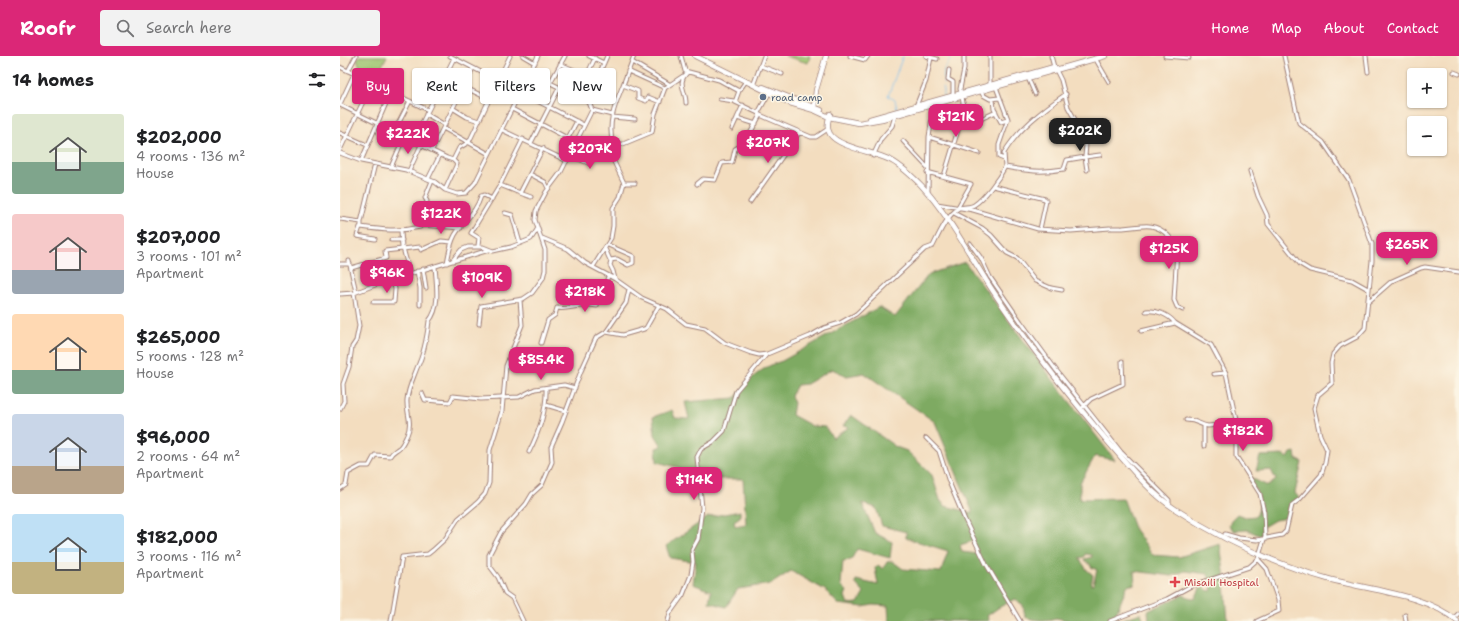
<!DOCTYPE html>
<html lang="en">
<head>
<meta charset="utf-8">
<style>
  body { margin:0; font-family:"Shantell Sans",sans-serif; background:#f2f2f2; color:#202124; height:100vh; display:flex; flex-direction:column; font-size:15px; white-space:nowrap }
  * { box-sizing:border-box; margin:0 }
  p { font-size:13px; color:#757577 }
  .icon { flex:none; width:22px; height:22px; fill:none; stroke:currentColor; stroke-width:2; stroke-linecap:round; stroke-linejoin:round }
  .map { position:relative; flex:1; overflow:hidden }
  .drawer { display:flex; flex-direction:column; background:#fff; width:340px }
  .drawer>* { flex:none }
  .guide { position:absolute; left:12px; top:12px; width:380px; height:36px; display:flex; gap:8px }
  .fabs { position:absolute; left:1067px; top:12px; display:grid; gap:8px }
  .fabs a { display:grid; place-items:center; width:40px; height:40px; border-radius:4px; background:#fff; box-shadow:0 1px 3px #0004; font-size:20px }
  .price { position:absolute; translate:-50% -34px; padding:0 9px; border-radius:8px; background:#db2777; color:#fff; font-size:13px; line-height:26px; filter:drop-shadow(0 1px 2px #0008) }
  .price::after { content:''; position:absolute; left:50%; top:24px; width:12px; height:9px; margin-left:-6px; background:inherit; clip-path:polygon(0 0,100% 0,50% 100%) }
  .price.current { background:#222; color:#fff }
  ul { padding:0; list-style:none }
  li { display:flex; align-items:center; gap:12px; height:100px; padding:0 12px }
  li span { display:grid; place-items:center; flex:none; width:112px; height:80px; border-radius:4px; color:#555 }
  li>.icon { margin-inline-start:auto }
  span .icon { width:48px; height:48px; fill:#fffc; stroke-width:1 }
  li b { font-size:17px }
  h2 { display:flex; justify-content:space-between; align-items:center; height:48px; padding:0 12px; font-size:17px }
  .tag { padding:0 14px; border-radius:4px; background:#fff; box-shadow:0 1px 3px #0004; font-size:14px; line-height:36px }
  .tag.current { background:#db2777; color:#fff }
  header { display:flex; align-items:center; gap:24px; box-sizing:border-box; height:56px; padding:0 20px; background:#db2777; color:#fff }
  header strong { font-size:19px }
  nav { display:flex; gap:22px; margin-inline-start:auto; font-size:14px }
  .search { width:280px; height:36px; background:#f2f2f2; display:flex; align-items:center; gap:10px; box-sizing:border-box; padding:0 14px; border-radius:4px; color:#757577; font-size:15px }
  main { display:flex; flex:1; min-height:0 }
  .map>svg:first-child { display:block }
</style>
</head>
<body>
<header>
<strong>Roofr</strong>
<div class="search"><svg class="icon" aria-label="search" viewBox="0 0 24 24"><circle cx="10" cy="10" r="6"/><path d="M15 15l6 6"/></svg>Search here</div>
<nav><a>Home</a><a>Map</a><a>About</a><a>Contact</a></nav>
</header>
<main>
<section class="drawer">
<h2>14 homes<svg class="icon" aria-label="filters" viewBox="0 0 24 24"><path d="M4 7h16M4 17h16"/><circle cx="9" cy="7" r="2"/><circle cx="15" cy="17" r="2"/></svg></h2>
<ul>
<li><span style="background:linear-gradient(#dfe7d0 60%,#7fa58c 0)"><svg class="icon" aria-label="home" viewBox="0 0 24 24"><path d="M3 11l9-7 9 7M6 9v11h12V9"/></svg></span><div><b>$202,000</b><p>4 rooms · 136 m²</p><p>House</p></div></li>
<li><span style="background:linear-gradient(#f6c9c9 70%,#9aa5b1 0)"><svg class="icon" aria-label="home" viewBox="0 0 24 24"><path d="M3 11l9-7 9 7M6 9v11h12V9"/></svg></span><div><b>$207,000</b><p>3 rooms · 101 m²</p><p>Apartment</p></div></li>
<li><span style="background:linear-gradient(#ffd9b3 70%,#7fa58c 0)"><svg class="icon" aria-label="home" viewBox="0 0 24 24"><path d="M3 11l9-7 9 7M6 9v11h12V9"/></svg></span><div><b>$265,000</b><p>5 rooms · 128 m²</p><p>House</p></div></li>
<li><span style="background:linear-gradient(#c9d6e8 65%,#b9a48a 0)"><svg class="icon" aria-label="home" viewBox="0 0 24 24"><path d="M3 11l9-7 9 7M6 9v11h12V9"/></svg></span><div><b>$96,000</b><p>2 rooms · 64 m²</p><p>Apartment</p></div></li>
<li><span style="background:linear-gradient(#bfe0f5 60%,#c2b280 0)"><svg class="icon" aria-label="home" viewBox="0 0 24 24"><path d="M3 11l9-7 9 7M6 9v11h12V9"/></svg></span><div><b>$182,000</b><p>3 rooms · 116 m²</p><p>Apartment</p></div></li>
</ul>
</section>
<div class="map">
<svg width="1119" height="565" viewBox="0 0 1119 565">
  <rect width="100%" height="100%" fill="#fcf5e5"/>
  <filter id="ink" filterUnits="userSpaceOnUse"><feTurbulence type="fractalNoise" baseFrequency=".025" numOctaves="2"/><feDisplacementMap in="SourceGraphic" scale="8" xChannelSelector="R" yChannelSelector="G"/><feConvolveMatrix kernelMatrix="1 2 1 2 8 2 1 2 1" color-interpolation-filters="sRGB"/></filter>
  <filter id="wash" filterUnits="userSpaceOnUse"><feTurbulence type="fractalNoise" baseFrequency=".012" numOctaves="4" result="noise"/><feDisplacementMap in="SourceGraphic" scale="16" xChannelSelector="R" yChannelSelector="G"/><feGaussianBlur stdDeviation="0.9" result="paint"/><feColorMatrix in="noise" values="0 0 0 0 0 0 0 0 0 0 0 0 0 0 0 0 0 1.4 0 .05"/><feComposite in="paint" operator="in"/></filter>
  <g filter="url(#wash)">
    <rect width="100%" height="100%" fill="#f3ddbf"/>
    <path fill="#9dc470" stroke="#74724e" d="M19 0H47L34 25 21 14 17 3Z
      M445 0H470L468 7Z"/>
    <path fill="#7eaa62" stroke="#646446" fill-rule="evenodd" d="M625 206 713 324 775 404 755 400 740 427V443L783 442 794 472 813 499 839 501 880 488 884 515 888 565H809L808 555 843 539 855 543 861 530 869 535 872 534 868 518 845 515 832 520 794 515 795 528 787 530 776 558 778 565 801 557 804 565H731L716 562C706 565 695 565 685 561L683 549 675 543 658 552 647 560 649 565H549L548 550 533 549 523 551 498 548 485 534 451 515 431 528 398 533 386 551 369 546 371 535 353 528 356 506 330 502 326 490 368 461 400 455V461L394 465 395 470 406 468 403 423H370L350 420 337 411 317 406 316 392 322 390 315 379 313 361 332 354 335 362 349 363 345 346 395 342C408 325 420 311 442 305L539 251 555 261 589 218ZM492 313 507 320 524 317 595 366 633 457 605 450 600 444 592 419 567 395 556 391 511 359 503 370 509 371 493 382 485 371 472 370 452 359 454 347 451 340 457 329 467 328ZM522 447 536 452 542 470 566 476V482L608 495 601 516 563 513 552 505 547 506 543 513 538 509 535 512 538 529 516 524 515 527 524 537 518 547 508 548 505 540 507 535 501 529 503 505 511 504 517 493 550 502 552 486 535 477ZM633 485 638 498 622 496 620 489ZM745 498 752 499V501L744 503V504L750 508 751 511 757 514 753 529H751L753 519 747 514 739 502 744 501Z
      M955 396 956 403 962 406 955 437 959 442 949 451 947 462 935 464 923 471 921 480 907 474 894 475 889 469 891 464 897 458 905 461 916 460C923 446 918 438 911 426V422L928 430 936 424 931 414 916 415 920 400 944 399 948 402 951 397Z"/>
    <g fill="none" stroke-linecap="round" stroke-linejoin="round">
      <path stroke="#74bcec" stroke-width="1" d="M603 40 604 14 612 0
        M557 53 555 44 548 40 563 0"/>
    </g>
  </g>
  <g filter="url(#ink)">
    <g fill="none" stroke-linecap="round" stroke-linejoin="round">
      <defs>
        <path id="minor" d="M110 0 244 69
          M183 0 195 7
          M249 0 264 7
          M294 0 283 29 298 35V42L306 45 308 41 320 46
          M341 0 345 15 379 24 399 35 395 46 418 57
          M510 0 525 4 528 0
          M586 0 597 3
          M650 0V28
          M711 0 714 11
          M825 0 849 2
          M1026 0 1028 16
          M755 2 769 26
          M292 6 329 28
          M220 8 239 16 255 27
          M421 10 442 18
          M0 11 88 54
          M609 14 608 23 613 26V39
          M8 15 16 0
          M288 15 325 32
          M1114 16 1119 18
          M190 17 249 46
          M246 21 255 2
          M688 22 695 38
          M210 27 225 0
          M414 27 424 0
          M98 31 119 42
          M124 31 149 43
          M656 31 668 63 659 89V101L664 103
          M399 35 406 25
          M641 35 643 39 650 43 659 42
          M621 37 620 33 624 13V0
          M622 40 623 47 634 66 656 56
          M380 43 394 45
          M653 43 654 53 661 66 667 64
          M346 47C346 34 336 27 348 16
          M0 48 14 18
          M0 49 107 102 113 104 119 92 129 86 170 0
          M576 50 586 25 591 2
          M114 53 127 61 139 65
          M172 53 235 86
          M252 54 272 59
          M86 58 105 69
          M420 59 471 81H476L488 73
          M272 61 295 63
          M397 62 403 49
          M592 66 606 70
          M103 72 149 98
          M392 73 397 62 416 68
          M162 74 227 105
          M54 76 70 45
          M0 77 27 89
          M589 81 639 97
          M228 82 237 65
          M183 83 160 129 180 137 203 92
          M73 85 114 2
          M563 85 588 112
          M191 87 219 32
          M273 89C267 67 275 49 283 29
          M0 94 32 27
          M92 94 133 12
          M0 97 21 105 66 114 95 126 105 134 117 138 126 137 135 127 198 0
          M229 99 248 107 254 96 273 89 283 88 312 76 315 58 325 32 343 20
          M533 100 541 83 552 70 555 60
          M21 105 51 36
          M51 111 64 81
          M665 111C688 115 701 117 724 113L727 104 745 101 746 88 742 76 728 51 721 24 716 14
          M747 114 745 101 760 99
          M69 115 81 89
          M910 115 918 140 927 159 928 168 960 208 970 214 1012 224 1028 233
          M587 116 631 128 618 151
          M190 118 205 126 208 132
          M604 120 618 74 621 68 631 59
          M88 123 100 99
          M284 127H295
          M357 128 363 123 375 124 382 107 392 106 395 93 405 87 420 59 418 57 429 37
          M653 130 705 143 706 145 700 173
          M105 134 117 108 113 104
          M588 136 589 81 594 48
          M180 137 191 141
          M410 146 459 77
          M597 148 633 154 698 173 731 175 770 172
          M165 157 172 159 180 187
          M614 157 642 172 651 179 667 197 677 202 695 225 711 232 722 234
          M0 163 21 166V171C42 174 59 176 80 171L87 145 85 142 92 125
          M21 166 35 108
          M81 169 121 172
          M803 170C819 168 832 180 837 194L834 244 837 251 843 254
          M20 171 17 180 35 183
          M772 172H781
          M783 172 802 170
          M61 175 62 192
          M202 182 228 193 245 207 275 223 302 242 327 253 346 268 365 272 385 287 411 297 419 299 427 298
          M51 184H62
          M630 187 641 202 650 221 681 266 716 314 781 396 829 444V449
          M268 189 293 200V207L288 209 277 203 270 204
          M138 190 139 182 131 177 160 129
          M63 192 70 218
          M265 193 271 206 270 209 273 215 275 223
          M9 205 16 236
          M113 205 149 194
          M107 207C109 197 110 188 115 179 124 164 136 157 141 140L144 139 152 143
          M0 208H10
          M253 211 271 182 273 170V152L280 141 284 127 267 91
          M11 212 46 202 45 195 80 191 81 194 101 185 112 186
          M83 213 86 232
          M77 215 80 232V249
          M0 238 14 237 43 226 112 205 121 194 128 191H143L153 195 171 191 191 183 198 172
          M33 246H54L55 233 53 223
          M1028 246 1052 225 1081 212 1085 211 1119 216
          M806 255C816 254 828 258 835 267
          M139 268 141 250 183 243 192 237 203 222 205 214V194L195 164 196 155 206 136 221 116 252 54 249 46 250 39 267 0
          M266 276 286 247 289 233
          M201 287 208 264 215 259 217 252C226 254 233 250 243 250V248L257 250 258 242 263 237 268 220
          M874 318 886 317
          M82 337 85 344 110 346 113 340 141 343 179 341 195 333 224 329 235 332
          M206 349 226 355
          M743 351 751 343 783 328 782 305
          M0 353 4 345 3 328 9 311 12 291 16 285 19 270 14 237
          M846 364C858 364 859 369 868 370L896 367
          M864 370V390
          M586 382 599 395 609 426 625 464 646 508 680 565
          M189 396C199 376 207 355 206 332
          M0 433 6 429 8 417 21 410H29L35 399 50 400C53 395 55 395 59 392 62 390 65 383 67 379 73 366 66 357 67 344 68 332 73 323 77 312 84 298 87 281 89 265 101 251 96 227 95 210
          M885 478 899 482 917 484 942 479 946 475 952 449 960 443 981 419 985 407 987 394 980 379 974 352 978 339 992 327 991 307 993 298 1000 290 1017 281 1025 272 1032 205V188L1009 124 983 86 959 67 944 0
          M1065 559 1066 565
          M1114 562 1119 557
          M51 565 62 501 88 498 93 494 105 483 118 463 138 446 145 438 149 427 150 394 162 355 166 310 182 269 180 244
          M183 565 172 542 165 537 158 521 149 509V499L161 476 186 448 192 438 202 429 212 406 211 391 222 366 241 315 256 282 266 276 283 279 304 273 306 272 319 249
          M328 565 330 557 343 539 351 519 353 506 352 494 358 483 362 452 357 401 361 393 373 386 384 375 396 335 427 298 470 280 484 272 500 267 516 258 585 193 593 190C599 178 607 159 619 152 624 150 630 152 634 149 645 142 659 122 665 111L664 97C678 73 703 54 726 38
          M770 565 827 543 851 530 909 511 918 503 925 480 924 456 920 438 896 400V364L886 317 871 289 835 267 801 275
          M917 565 939 555 938 544 927 513 918 503"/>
        <path id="secondary" d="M355 0 450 47 474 54 489 61 519 67 542 63 765 0
          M423 31 481 54
          M474 53 476 34 486 0
          M490 58C488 65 486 72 490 78 498 91 534 96 548 103 560 108 572 120 581 129 611 162 631 202 655 238 689 290 729 340 769 387 789 410 809 436 835 453 881 483 932 507 985 522 1025 534 1085 537 1117 565
          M530 63 714 11"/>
      </defs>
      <use href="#minor" stroke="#9e7e75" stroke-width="5"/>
      <use href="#secondary" stroke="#9e7e75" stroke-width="6"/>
      <use href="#minor" stroke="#fff" stroke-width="3"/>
      <use href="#secondary" stroke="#fff" stroke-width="4.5"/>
    </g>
  </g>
  <circle fill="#5c6f8a" stroke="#fcf5e5" stroke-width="1.5" cx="423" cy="41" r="4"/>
  <path fill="#e0444e" stroke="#fcf5e5" stroke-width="1.5" d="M833 520h4v4h4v4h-4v4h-4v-4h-4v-4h4z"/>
  <g text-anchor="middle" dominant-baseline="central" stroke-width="3" stroke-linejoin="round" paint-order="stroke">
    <g font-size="10" fill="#4e5e75" stroke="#fcf5e5" text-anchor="start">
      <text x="431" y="41">road camp</text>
    </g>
    <g font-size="10" fill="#be3a42" stroke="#fcf5e5" text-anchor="start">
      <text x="844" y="526">Misaili Hospital</text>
    </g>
  </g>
</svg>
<div class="fabs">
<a>+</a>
<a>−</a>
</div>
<b class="price" style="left:616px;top:82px">$121K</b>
<b class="price current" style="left:740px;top:96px">$202K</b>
<b class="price" style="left:68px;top:99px">$222K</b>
<b class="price" style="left:428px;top:108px">$207K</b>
<b class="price" style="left:250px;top:114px">$207K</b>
<b class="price" style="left:101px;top:179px">$122K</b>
<b class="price" style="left:1067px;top:210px">$265K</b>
<b class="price" style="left:829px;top:214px">$125K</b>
<b class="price" style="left:47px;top:238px">$96K</b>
<b class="price" style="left:142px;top:243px">$109K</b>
<b class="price" style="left:245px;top:257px">$218K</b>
<b class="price" style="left:201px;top:325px">$85.4K</b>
<b class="price" style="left:903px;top:396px">$182K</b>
<b class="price" style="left:354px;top:445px">$114K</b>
<div class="guide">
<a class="tag current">Buy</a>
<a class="tag">Rent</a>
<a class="tag">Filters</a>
<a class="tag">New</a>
</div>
</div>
</main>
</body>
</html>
